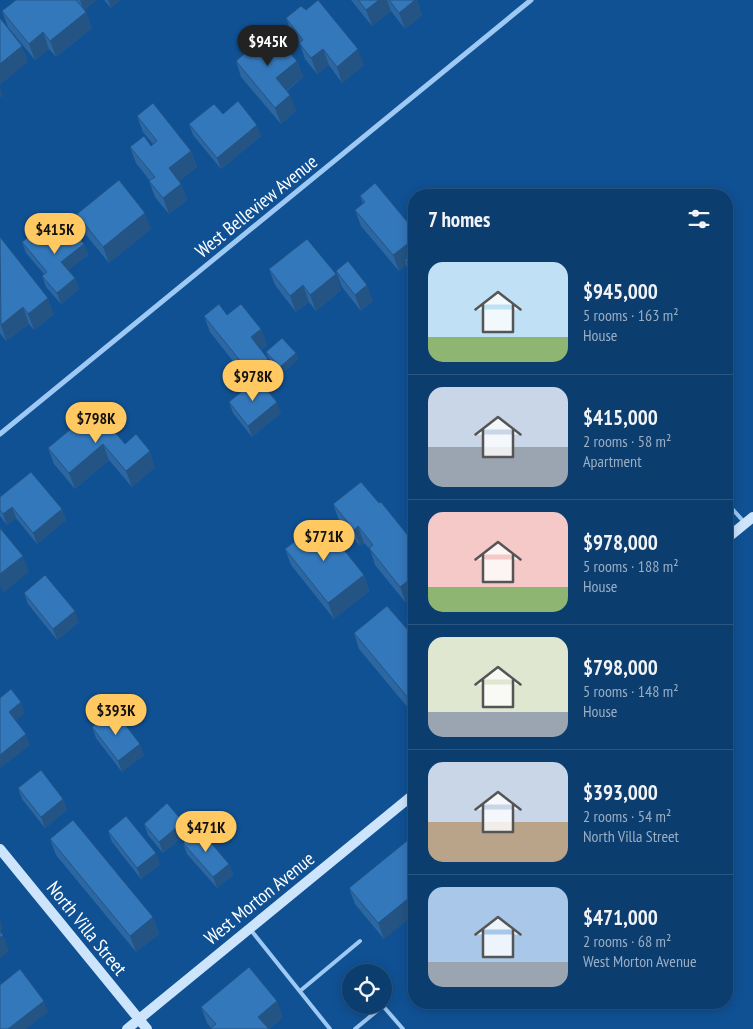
<!DOCTYPE html>
<html lang="en">
<head>
<meta charset="utf-8">
<style>
  body { margin:0; font-family:"PT Sans Narrow",sans-serif; background:#154474; color:#f1f3f6; height:100vh; display:flex; flex-direction:column; font-size:19px; white-space:nowrap }
  * { box-sizing:border-box; margin:0 }
  p { font-size:16px; color:#9aaec3 }
  .icon { flex:none; width:28px; height:28px; fill:none; stroke:currentColor; stroke-width:2; stroke-linecap:round; stroke-linejoin:round }
  .map { position:relative; flex:1; overflow:hidden }
  .drawer { position:absolute; left:408px; top:189px; width:325px; height:820px; display:flex; flex-direction:column; background:#0c3d6f; border-radius:20px; box-shadow:0 2px 12px #0003,0 0 0 1px #2c5682 }
  .drawer>* { flex:none }
  .fabs { position:absolute; left:342px; top:964px; display:grid; gap:10px }
  .fabs a { display:grid; place-items:center; width:50px; height:50px; border-radius:50%; background:#0c3d6f; box-shadow:0 2px 12px #0003,0 0 0 1px #2c5682; font-size:25px }
  .price { position:absolute; translate:-50% -42px; padding:0 11px; border-radius:18px; background:#ffc860; color:#111; font-size:16px; line-height:32px; filter:drop-shadow(0 1px 2px #0008) }
  .price::after { content:''; position:absolute; left:50%; top:30px; width:15px; height:11px; margin-left:-8px; background:inherit; clip-path:polygon(0 0,100% 0,50% 100%) }
  .price.active { background:#222; color:#fff }
  ul { padding:0; list-style:none }
  li { display:flex; align-items:center; gap:15px; height:125px; padding:0 20px }
  li+li { border-top:1px solid #2c5682 }
  li span { display:grid; place-items:center; flex:none; width:140px; height:100px; border-radius:15px; color:#555 }
  li>.icon { margin-inline-start:auto }
  span .icon { width:60px; height:60px; fill:#fffc; stroke-width:1 }
  li b { font-size:21px }
  h2 { display:flex; justify-content:space-between; align-items:center; height:60px; padding:0 20px; font-size:21px }
  .map>svg:first-child { display:block }
</style>
</head>
<body>
<div class="map">
<svg width="753" height="1029" viewBox="0 0 753 1029">
  <rect width="100%" height="100%" fill="#105194"/>
  <g fill="none" stroke-linecap="round" stroke-linejoin="round">
    <path stroke="#9dc9f4" stroke-width="4" d="M726 502 745 523
      M250 929 330 1029
      M300 991 360 941
      M355 1029 383 1006 403 1029"/>
    <path stroke="#9dc9f4" stroke-width="5" d="M0 434 531 0"/>
    <path stroke="#cde4fd" stroke-width="10" d="M726 539 753 517
      M0 849 147 1029
      M127 1029 414 794"/>
  </g>
  <path fill="#2d67a2" d="M16 0H97L84 10 86 12 92 28 56 57 49 49 35 60 8 27 2 11Z
    M104 0H120L111 8Z
    M351 0H417L422 15 405 29 391 11 372 26Z
    M306 10 364 65 342 83 329 65 317 74 305 59 300 44 292 34 286 18Z
    M236 61H297L303 77 287 91 296 111 281 124 241 77Z
    M223 114 261 136 221 169 193 135 189 124Z
    M137 116 191 151 197 167 179 181 181 184 187 200 169 214 155 197 149 181H150L136 163 130 147 151 146 153 144 143 132Z
    M360 196 414 230V278L409 271 406 265 399 271 361 226 355 210 363 203Z
    M77 214 151 229 109 263 82 230Z
    M0 237 54 314 34 330 29 324 6 341 0 333Z
    M46 240 84 244 88 255 68 270 75 278 79 289 61 304 46 287 42 276 44 274 26 253 22 242Z
    M269 269 336 274 341 290 316 311 309 302 296 312 275 285Z
    M336 271 373 301 361 311 342 287Z
    M227 315 261 329 267 345 261 350 268 359 274 375 262 384 281 413 252 437 233 413 229 402 251 384 210 332 204 316Z
    M266 352 296 353 298 359 282 373 268 357Z
    M95 409 125 444 155 467 132 487 109 460 75 489 54 464 48 448Z
    M0 497 62 509 66 520 37 544 16 518 7 525 0 516Z
    M379 503 406 603 375 565 370 549 364 543 360 546 339 520 333 504Z
    M285 549 364 575 369 591 334 619 291 565Z
    M24 593 79 622 57 640 28 604Z
    M354 633 414 637V715L359 649Z
    M92 727 144 755 122 772 96 738Z
    M18 788 63 799 67 810 45 828 22 799Z
    M144 824 187 833 163 853 148 835Z
    M108 831 160 864 141 879 112 842Z
    M414 837 384 939 355 904 349 888Z
    M50 839 153 917 159 934 136 952 56 855Z
    M183 843 229 864 233 875 217 888 187 854Z
    M201 1007 283 1017 269 1029 211 1028 207 1023Z"/>
  <path fill="#245484" d="M80 0H97L84 11Z
    M108 0H120L111 8Z
    M379 0H387L391 11 372 26 366 10Z
    M415 0H417L422 15 405 29 399 13Z
    M86 12 92 28 56 57 50 41Z
    M43 32 49 49 35 60 29 44Z
    M22 46 28 62 0 85V64Z
    M323 49 329 65 317 74 311 58Z
    M358 49 364 65 342 83 337 67Z
    M297 61 303 77 282 94 276 78Z
    M0 87 3 96 0 98Z
    M290 95 296 111 281 124 275 108Z
    M257 125 261 136 221 169 217 158Z
    M191 151 197 167 175 184 169 168Z
    M181 184 187 200 169 214 163 198Z
    M145 213 151 229 109 263 103 247Z
    M414 239V259L405 260 406 265 399 271 393 255Z
    M84 244 88 255 65 273 61 262Z
    M336 274 341 290 316 311 310 295Z
    M75 278 79 289 61 304 57 293Z
    M303 285 309 302 296 312 290 296Z
    M367 285 373 301 361 311 355 295Z
    M48 298 54 314 34 330 28 314Z
    M23 307 29 324 6 341 1 325Z
    M261 329 267 345 257 353 251 337Z
    M296 353 298 359 282 373 280 367Z
    M268 359 274 375 255 389 250 373Z
    M277 402 281 413 252 437 248 426Z
    M103 444 109 460 75 489 69 473Z
    M150 451 155 467 132 487 126 471Z
    M12 507 16 518 7 525 3 514Z
    M62 509 66 520 37 544 33 533Z
    M358 526 364 543 360 546 354 530Z
    M23 556 29 572 3 593 0 585V574Z
    M364 575 369 591 334 619 328 603Z
    M414 576V597L406 603 400 587Z
    M75 611 79 622 57 640 53 629Z
    M21 702 25 713 13 723 9 712Z
    M26 734 30 745 0 769V755Z
    M140 744 144 755 122 772 118 761Z
    M63 799 67 810 45 828 41 817Z
    M183 822 187 833 163 853 159 842Z
    M156 853 160 864 141 879 137 868Z
    M229 864 233 875 217 888 213 877Z
    M414 894V915L384 939 378 923Z
    M153 917 159 934 136 952 130 936Z
    M0 920 3 929 0 932Z
    M3 935 9 951 0 959V938Z
    M44 1001 48 1012 26 1029H8Z
    M277 1001 283 1017 269 1029 258 1017Z"/>
  <path fill="#3478bc" stroke="#245484" d="M16 0H76L86 12 50 41 43 32 29 44 2 11Z
    M318 0 358 49 337 67 323 49 311 58 299 43 303 40 286 18 301 6 306 10Z
    M358 0H379L366 10Z
    M389 0H415L399 13Z
    M0 18 22 46 0 64Z
    M271 31 297 61 276 78 290 95 275 108 236 61Z
    M238 101 257 125 217 158 189 124 214 104 223 114Z
    M153 103 191 151 169 168 181 184 163 198 149 181 155 177 130 147 144 136 151 146 157 141 137 116Z
    M119 180 145 213 103 247 77 214Z
    M375 183 414 230V239L393 255 355 210 365 202 360 196Z
    M67 223 84 244 61 262 75 278 57 293 42 276 47 272 22 242 37 230 46 240Z
    M0 237 48 298 28 314 23 307 1 325Z
    M307 239 336 274 310 295 303 285 290 296 269 269Z
    M414 253V272L405 260Z
    M348 261 367 285 355 295 336 271Z
    M219 304 227 315 241 304 261 329 251 337 268 359 250 373 204 316Z
    M282 338 296 353 280 367 266 352Z
    M257 379 277 402 248 426 229 402Z
    M95 409 125 444 136 434 150 451 126 471 103 444 69 473 48 448Z
    M31 472 62 509 33 533 12 507 3 514 0 510V497Z
    M361 482 379 503 381 502 414 543V576L400 587 369 548 373 545 358 526 354 530 333 504Z
    M321 521 364 575 328 603 285 549Z
    M0 528 23 556 0 574Z
    M45 575 75 611 53 629 24 593Z
    M387 606 414 637V705L354 633Z
    M11 689 21 702 9 712 26 734 0 755V698Z
    M114 710 140 744 118 761 92 727Z
    M41 770 63 799 41 817 18 788Z
    M167 803 183 822 159 842 144 824Z
    M126 816 156 853 137 868 108 831Z
    M73 820 153 917 130 936 50 839Z
    M199 829 229 864 213 877 183 843Z
    M413 836 414 837V894L378 923 349 888Z
    M0 931 3 935 0 938Z
    M249 967 277 1001 258 1017 269 1029H210L216 1024 201 1007Z
    M20 969 44 1001 8 1029H0V985Z"/>
  <g text-anchor="middle" dominant-baseline="central" stroke-width="4.5" stroke-linejoin="round" paint-order="stroke">
    <g font-size="19" fill="#fff" stroke="#105194">
      <text transform="translate(256 206) rotate(-39)">West Belleview Avenue</text>
      <text transform="translate(259 898) rotate(-39)">West Morton Avenue</text>
      <text transform="translate(87 928) rotate(51)">North Villa Street</text>
    </g>
  </g>
</svg>
<div class="fabs">
<a><svg class="icon" aria-label="locate" viewBox="0 0 24 24"><circle cx="12" cy="12" r="6"/><path d="M12 2v4M12 18v4M2 12h4M18 12h4"/></svg></a>
</div>
<b class="price active" style="left:268px;top:67px">$945K</b>
<b class="price" style="left:55px;top:255px">$415K</b>
<b class="price" style="left:253px;top:402px">$978K</b>
<b class="price" style="left:96px;top:444px">$798K</b>
<b class="price" style="left:324px;top:562px">$771K</b>
<b class="price" style="left:116px;top:736px">$393K</b>
<b class="price" style="left:206px;top:853px">$471K</b>
<section class="drawer">
<h2>7 homes<svg class="icon" aria-label="filters" viewBox="0 0 24 24"><path d="M4 7h16M4 17h16"/><circle cx="9" cy="7" r="2"/><circle cx="15" cy="17" r="2"/></svg></h2>
<ul>
<li><span style="background:linear-gradient(#bfe0f5 75%,#8fb573 0)"><svg class="icon" aria-label="home" viewBox="0 0 24 24"><path d="M3 11l9-7 9 7M6 9v11h12V9"/></svg></span><div><b>$945,000</b><p>5 rooms · 163 m²</p><p>House</p></div></li>
<li><span style="background:linear-gradient(#c9d6e8 60%,#9aa5b1 0)"><svg class="icon" aria-label="home" viewBox="0 0 24 24"><path d="M3 11l9-7 9 7M6 9v11h12V9"/></svg></span><div><b>$415,000</b><p>2 rooms · 58 m²</p><p>Apartment</p></div></li>
<li><span style="background:linear-gradient(#f6c9c9 75%,#8fb573 0)"><svg class="icon" aria-label="home" viewBox="0 0 24 24"><path d="M3 11l9-7 9 7M6 9v11h12V9"/></svg></span><div><b>$978,000</b><p>5 rooms · 188 m²</p><p>House</p></div></li>
<li><span style="background:linear-gradient(#dfe7d0 75%,#9aa5b1 0)"><svg class="icon" aria-label="home" viewBox="0 0 24 24"><path d="M3 11l9-7 9 7M6 9v11h12V9"/></svg></span><div><b>$798,000</b><p>5 rooms · 148 m²</p><p>House</p></div></li>
<li><span style="background:linear-gradient(#c9d6e8 60%,#b9a48a 0)"><svg class="icon" aria-label="home" viewBox="0 0 24 24"><path d="M3 11l9-7 9 7M6 9v11h12V9"/></svg></span><div><b>$393,000</b><p>2 rooms · 54 m²</p><p>North Villa Street</p></div></li>
<li><span style="background:linear-gradient(#a9c7e8 75%,#9aa5b1 0)"><svg class="icon" aria-label="home" viewBox="0 0 24 24"><path d="M3 11l9-7 9 7M6 9v11h12V9"/></svg></span><div><b>$471,000</b><p>2 rooms · 68 m²</p><p>West Morton Avenue</p></div></li>
</ul>
</section>
</div>
</body>
</html>
